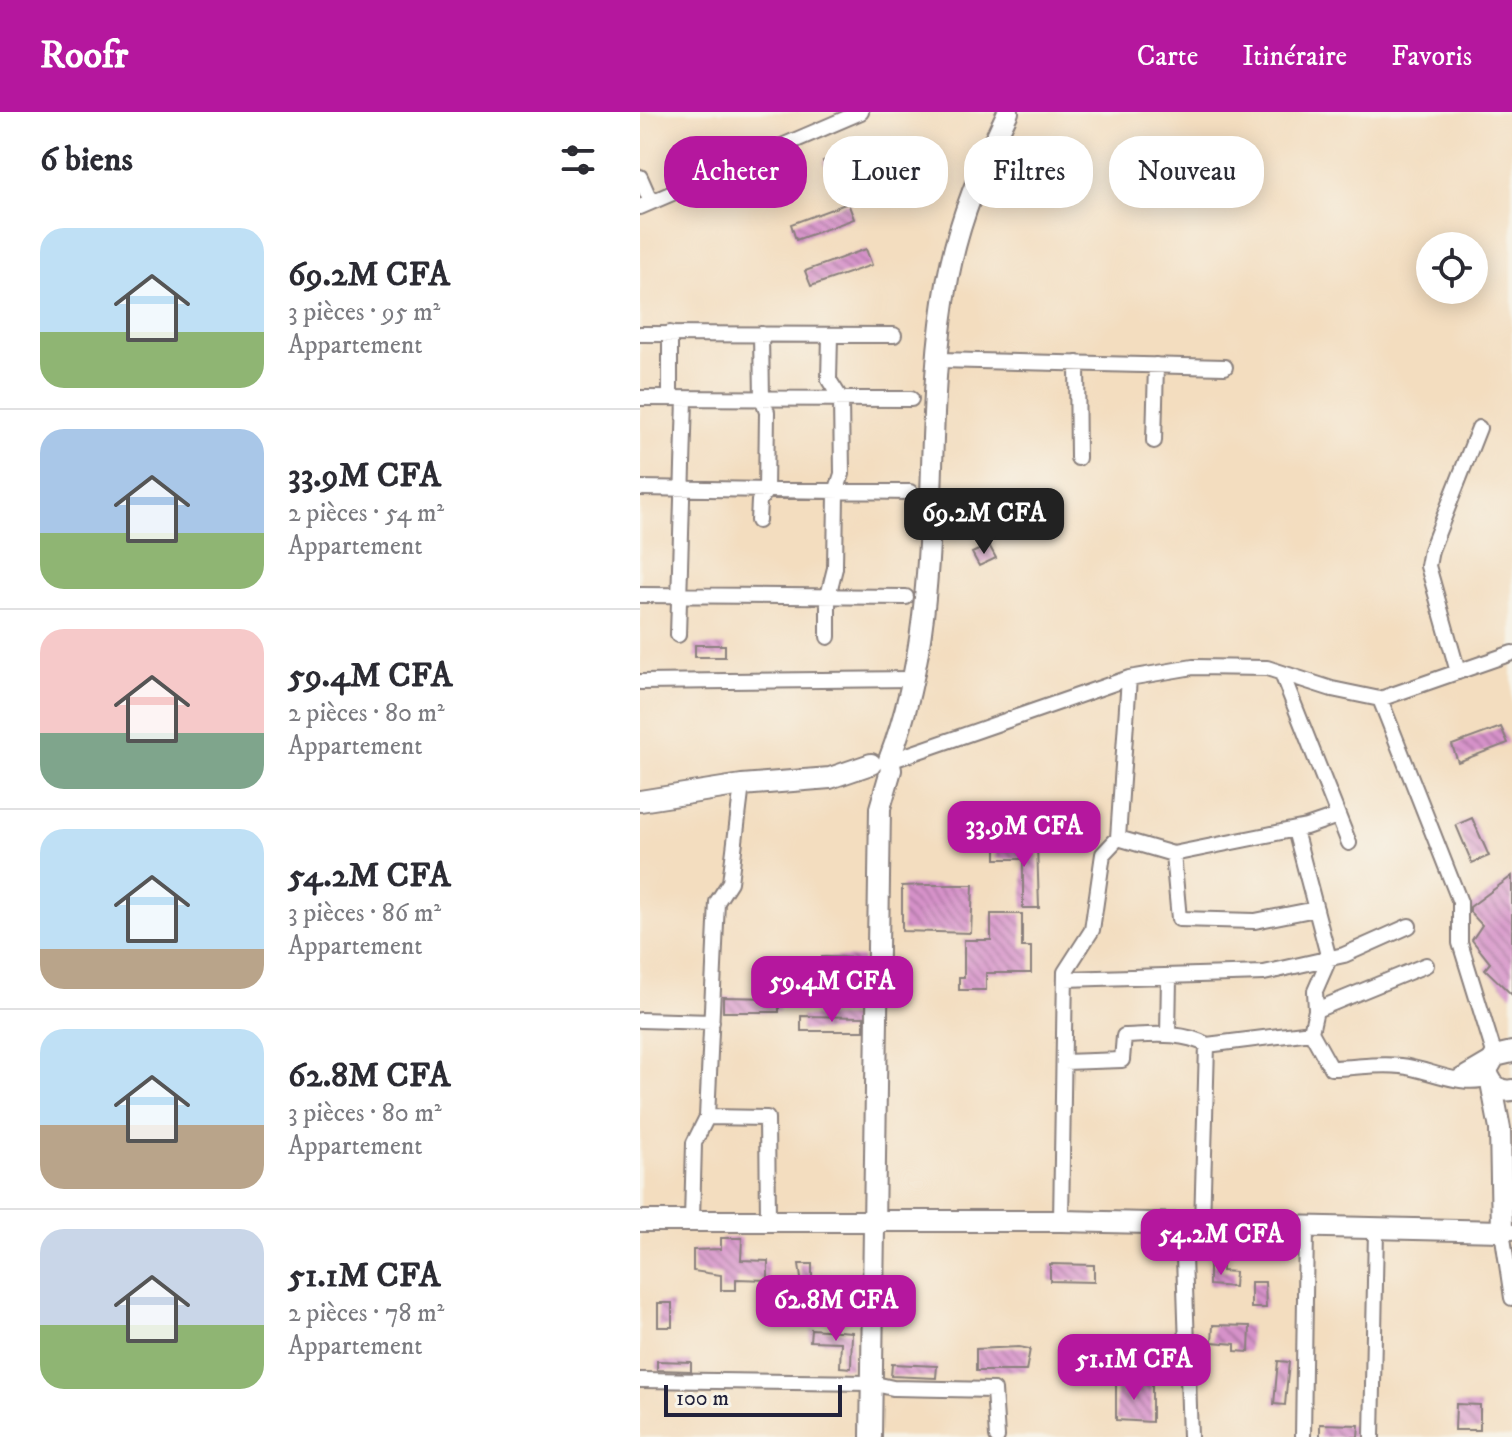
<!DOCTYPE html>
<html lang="fr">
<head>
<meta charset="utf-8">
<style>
  body { margin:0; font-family:"IM FELL DW Pica",serif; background:#f7f7f7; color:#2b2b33; height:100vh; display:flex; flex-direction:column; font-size:30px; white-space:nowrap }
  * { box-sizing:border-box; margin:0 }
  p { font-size:26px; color:#7c7c81 }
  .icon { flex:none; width:44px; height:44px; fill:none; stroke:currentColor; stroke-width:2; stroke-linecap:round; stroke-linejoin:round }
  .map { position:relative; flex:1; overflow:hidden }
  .panel { display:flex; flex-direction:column; background:#fff; width:640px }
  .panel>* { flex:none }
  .guide { position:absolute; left:24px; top:24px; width:728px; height:72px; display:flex; gap:16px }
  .fabs { position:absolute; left:776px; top:120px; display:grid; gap:16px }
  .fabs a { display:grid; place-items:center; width:72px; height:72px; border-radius:50%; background:#fff; box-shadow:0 4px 20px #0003; font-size:40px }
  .scale { position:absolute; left:24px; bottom:20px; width:178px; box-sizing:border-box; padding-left:8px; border:4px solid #22223b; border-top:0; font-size:22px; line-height:28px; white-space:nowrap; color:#22223b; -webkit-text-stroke:6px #f7f3e8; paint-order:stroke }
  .price { position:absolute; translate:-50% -68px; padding:0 18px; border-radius:16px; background:#b5179e; color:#fff; font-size:26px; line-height:52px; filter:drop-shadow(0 2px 4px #0008) }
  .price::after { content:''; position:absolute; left:50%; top:48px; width:24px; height:18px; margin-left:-12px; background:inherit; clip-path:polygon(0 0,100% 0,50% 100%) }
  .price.selected { background:#222; color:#fff }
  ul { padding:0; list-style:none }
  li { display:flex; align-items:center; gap:24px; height:200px; padding:0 40px }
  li+li { border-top:2px solid #e1e1e2 }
  li span { display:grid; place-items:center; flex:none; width:224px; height:160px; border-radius:24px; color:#555 }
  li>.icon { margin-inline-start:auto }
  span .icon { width:96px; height:96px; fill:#fffc; stroke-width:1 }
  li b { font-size:34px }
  h2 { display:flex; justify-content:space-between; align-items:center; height:96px; padding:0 40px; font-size:34px }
  .tag { padding:0 28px; border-radius:32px; background:#fff; box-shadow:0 4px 20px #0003; font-size:28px; line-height:72px }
  .tag.selected { background:#b5179e; color:#fff }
  header { display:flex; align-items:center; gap:48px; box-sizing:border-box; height:112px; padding:0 40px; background:#b5179e; color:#fff }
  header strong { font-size:38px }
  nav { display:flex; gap:44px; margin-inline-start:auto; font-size:28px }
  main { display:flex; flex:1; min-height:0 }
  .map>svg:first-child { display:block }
</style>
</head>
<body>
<header>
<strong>Roofr</strong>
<nav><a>Carte</a><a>Itinéraire</a><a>Favoris</a></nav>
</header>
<main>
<section class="panel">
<h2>6 biens<svg class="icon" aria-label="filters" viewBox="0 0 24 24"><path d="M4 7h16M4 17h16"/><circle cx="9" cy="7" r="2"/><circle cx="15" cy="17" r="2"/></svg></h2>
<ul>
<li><span style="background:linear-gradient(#bfe0f5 65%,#8fb573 0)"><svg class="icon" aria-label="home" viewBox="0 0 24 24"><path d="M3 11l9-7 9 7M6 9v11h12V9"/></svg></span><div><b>69.2M CFA</b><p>3 pièces · 95 m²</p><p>Appartement</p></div></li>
<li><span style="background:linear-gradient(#a9c7e8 65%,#8fb573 0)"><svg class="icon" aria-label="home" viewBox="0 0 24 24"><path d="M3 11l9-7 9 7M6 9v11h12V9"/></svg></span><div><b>33.9M CFA</b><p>2 pièces · 54 m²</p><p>Appartement</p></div></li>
<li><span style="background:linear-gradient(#f6c9c9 65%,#7fa58c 0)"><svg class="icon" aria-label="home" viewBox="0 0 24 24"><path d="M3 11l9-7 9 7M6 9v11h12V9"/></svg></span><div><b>59.4M CFA</b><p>2 pièces · 80 m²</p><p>Appartement</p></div></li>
<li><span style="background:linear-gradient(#bfe0f5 75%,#b9a48a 0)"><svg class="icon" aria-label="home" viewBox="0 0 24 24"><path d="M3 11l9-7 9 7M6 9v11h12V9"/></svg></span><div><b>54.2M CFA</b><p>3 pièces · 86 m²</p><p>Appartement</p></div></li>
<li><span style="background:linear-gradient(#bfe0f5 60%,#b9a48a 0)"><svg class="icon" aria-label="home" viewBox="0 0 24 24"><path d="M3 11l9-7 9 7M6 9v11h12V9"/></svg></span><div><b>62.8M CFA</b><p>3 pièces · 80 m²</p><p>Appartement</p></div></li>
<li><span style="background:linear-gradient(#c9d6e8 60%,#8fb573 0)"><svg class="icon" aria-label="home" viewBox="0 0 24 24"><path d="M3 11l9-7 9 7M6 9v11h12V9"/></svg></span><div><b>51.1M CFA</b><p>2 pièces · 78 m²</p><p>Appartement</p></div></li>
</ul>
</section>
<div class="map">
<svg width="872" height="1325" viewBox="0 0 872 1325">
  <defs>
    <pattern id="building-back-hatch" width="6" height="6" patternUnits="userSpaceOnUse" patternTransform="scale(2)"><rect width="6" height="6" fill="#d692c9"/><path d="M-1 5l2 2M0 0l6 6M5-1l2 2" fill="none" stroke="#ad77a4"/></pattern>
  </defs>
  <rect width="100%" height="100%" fill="#f7f3e8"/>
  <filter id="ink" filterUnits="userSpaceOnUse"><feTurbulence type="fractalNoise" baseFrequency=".0125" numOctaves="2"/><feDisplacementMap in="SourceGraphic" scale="16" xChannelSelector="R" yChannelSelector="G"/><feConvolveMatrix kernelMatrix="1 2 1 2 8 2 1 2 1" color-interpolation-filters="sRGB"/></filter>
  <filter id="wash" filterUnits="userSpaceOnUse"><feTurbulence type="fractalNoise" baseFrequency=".006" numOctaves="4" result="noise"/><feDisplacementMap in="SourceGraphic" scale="32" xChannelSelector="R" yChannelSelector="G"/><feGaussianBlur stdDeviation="1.8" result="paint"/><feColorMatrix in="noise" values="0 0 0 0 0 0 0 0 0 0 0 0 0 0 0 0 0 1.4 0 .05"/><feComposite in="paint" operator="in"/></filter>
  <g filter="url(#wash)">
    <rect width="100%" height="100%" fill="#f3ddbf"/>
    <g id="blocks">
      <path fill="url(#building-back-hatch)" d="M202 41 208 55 189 63 183 49Z
        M208 91 214 107 156 128 151 112Z
        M226 137 232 153 171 174 165 159Z
        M349 433 356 446 339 454 332 441Z
        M55 533H85V545H55Z
        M861 615 868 631 818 650 812 633Z
        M832 706 849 744 832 751 816 713Z
        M356 732H397L399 796H383V747H356Z
        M872 764V883L845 857 850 851 832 828 842 813 830 800V795Z
        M287 773H333L331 821 262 819V774Z
        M351 802H382V835H391V861H346V878H319V865H324V828H351Z
        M182 845 223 846 219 874H182Z
        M83 885 139 886V900H83Z
        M161 904 224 905V919H161Z
        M81 1126H102L101 1148 128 1149V1168L96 1167V1178H81V1163L53 1159V1138L81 1137Z
        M159 1152H172V1174H162Z
        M410 1152 454 1153V1170L410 1169Z
        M569 1153H582V1159L595 1160 594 1175 569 1173Z
        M611 1170H625L626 1196H611Z
        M18 1191H32V1215H18Z
        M573 1213 610 1214 609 1240 595 1239V1232L572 1230Z
        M171 1217 212 1220 211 1256 200 1255 201 1230 170 1229Z
        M379 1235 390 1237 386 1259H336V1237Z
        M17 1249 51 1250V1259L17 1258Z
        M638 1249 649 1250 645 1293 634 1292Z
        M252 1252 297 1254 296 1266 251 1264Z
        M512 1270V1310L476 1308V1271Z
        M816 1292 840 1293V1318H815Z
        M680 1312 719 1313 718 1325H680Z"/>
    </g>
  </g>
  <g filter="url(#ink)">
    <use href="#blocks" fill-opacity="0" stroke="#8a807d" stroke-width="2"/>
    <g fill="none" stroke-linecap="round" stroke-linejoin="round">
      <defs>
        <path id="street" d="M0 65 11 90
          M0 95 221 0
          M30 221V286
          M0 222 254 223
          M300 248 585 255
          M437 251 438 346
          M0 286 271 287
          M514 329 516 253
          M0 376 270 380
          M118 409 119 389 126 379 127 300 122 287 121 222
          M0 483 266 485
          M38 523 45 287
          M188 525V484L195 456 196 380 202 362 201 287 189 268 190 223
          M818 560 788 454 791 438 839 316
          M642 562 709 731
          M0 570 272 567
          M740 587 820 790V831L855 944 816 967
          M250 649 489 566 553 555 627 556 692 577 740 587 872 541
          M102 673 90 770 77 790 67 1005 127 1006 128 1107
          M655 718 689 847 675 879 676 898
          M478 726 533 742 666 715 698 704
          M533 742 539 807 615 809 676 797
          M425 867 624 861 704 843 769 814
          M0 908 72 910
          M671 920 691 956C715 956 737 951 761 954 789 957 821 976 849 966
          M528 923 529 865
          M424 950 482 948 484 924C512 923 542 919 567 933
          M52 1108 54 1031 67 1005
          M421 1109 425 860 452 818 463 742 478 726 489 566
          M562 1113 567 933 671 920 676 898 786 853
          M543 1114 550 1325
          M872 1120 862 1119 872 1186
          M0 1268 231 1271 253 1276 354 1278 357 1325
          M663 1325 666 1116
          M732 1325 736 1118"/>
        <path id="secondary" d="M0 689 102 673 190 666 231 652
          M872 940 855 944 847 958C850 971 858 981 872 978
          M0 1109H421L862 1119 860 1017 851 970
          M231 1325 240 696 251 658 249 648C310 491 278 325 308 166 320 103 341 57 368 0"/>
      </defs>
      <use href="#street" stroke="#8a807d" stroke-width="18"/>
      <use href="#secondary" stroke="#8a807d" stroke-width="24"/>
      <use href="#street" stroke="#fff" stroke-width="14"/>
      <use href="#secondary" stroke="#fff" stroke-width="20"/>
    </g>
  </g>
</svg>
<div class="fabs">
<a><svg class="icon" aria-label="locate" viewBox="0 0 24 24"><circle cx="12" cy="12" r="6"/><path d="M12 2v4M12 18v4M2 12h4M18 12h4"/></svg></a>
</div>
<div class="scale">100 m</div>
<b class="price selected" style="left:344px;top:444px">69.2M CFA</b>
<b class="price" style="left:384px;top:757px">33.9M CFA</b>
<b class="price" style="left:192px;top:912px">59.4M CFA</b>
<b class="price" style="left:581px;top:1165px">54.2M CFA</b>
<b class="price" style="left:196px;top:1231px">62.8M CFA</b>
<b class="price" style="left:494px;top:1290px">51.1M CFA</b>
<div class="guide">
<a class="tag selected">Acheter</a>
<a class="tag">Louer</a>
<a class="tag">Filtres</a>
<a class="tag">Nouveau</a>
</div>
</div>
</main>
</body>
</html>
